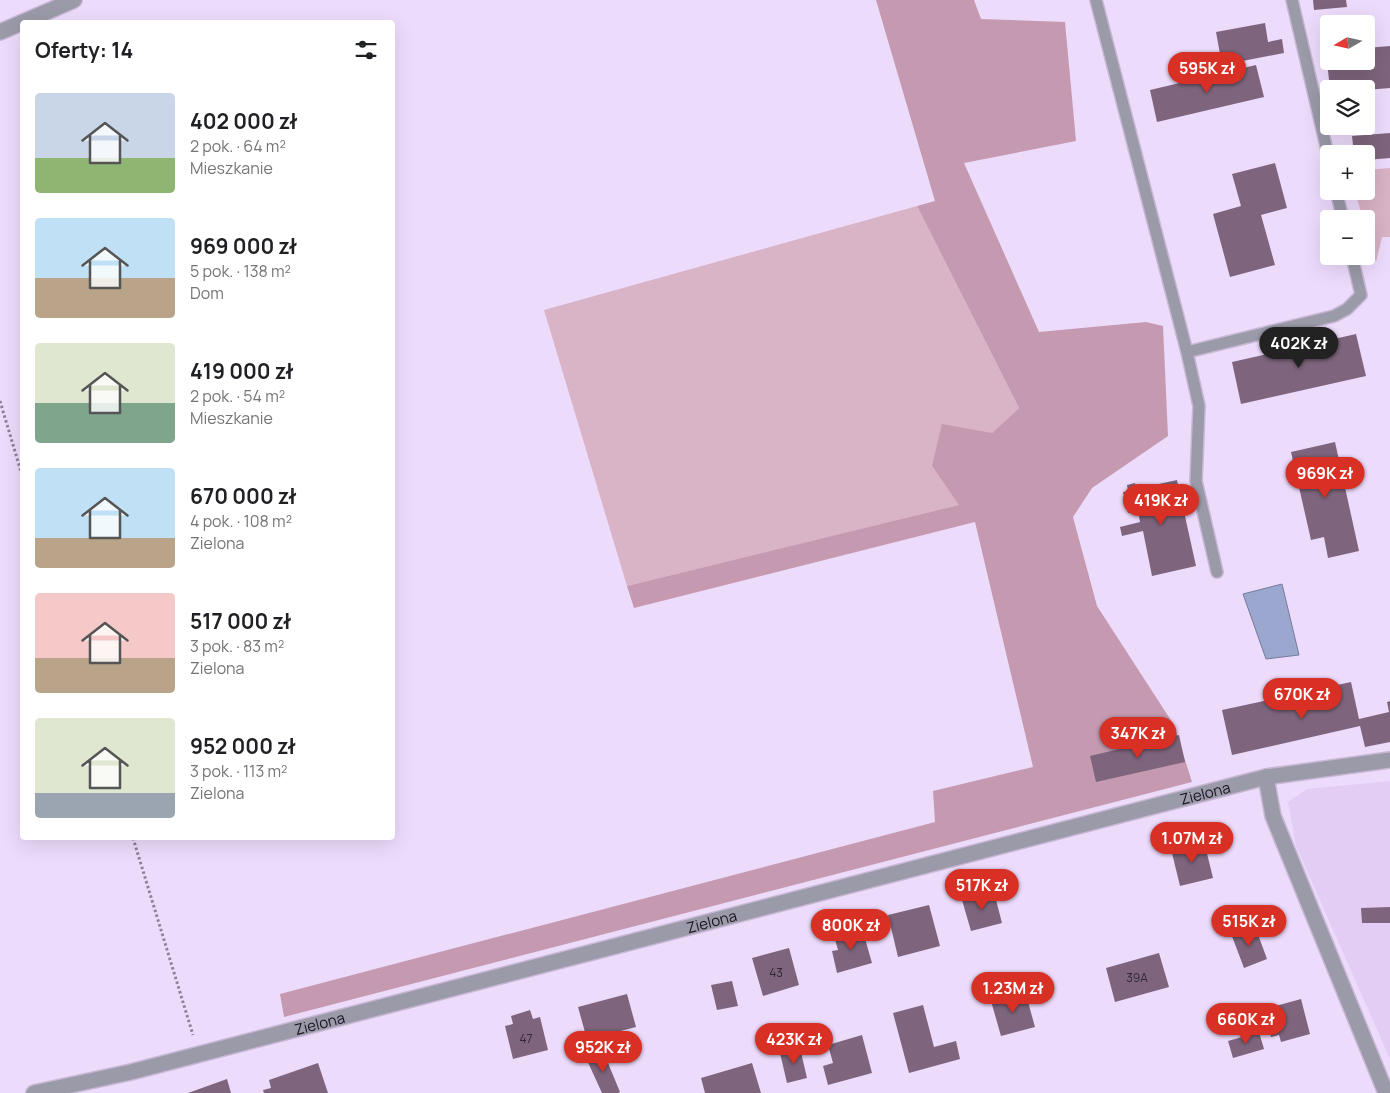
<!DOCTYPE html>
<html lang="pl">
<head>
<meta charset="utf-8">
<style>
  body { margin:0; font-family:Manrope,sans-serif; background:#f2f2f2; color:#202124; height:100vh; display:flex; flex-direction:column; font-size:19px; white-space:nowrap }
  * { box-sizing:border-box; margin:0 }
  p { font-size:16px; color:#757577 }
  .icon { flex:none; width:28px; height:28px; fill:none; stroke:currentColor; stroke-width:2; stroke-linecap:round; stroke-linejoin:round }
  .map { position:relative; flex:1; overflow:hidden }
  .side { position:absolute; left:20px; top:20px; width:375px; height:820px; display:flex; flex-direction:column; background:#fff; border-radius:5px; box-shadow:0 5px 20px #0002 }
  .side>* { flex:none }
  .needle { width:32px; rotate:261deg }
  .tools { position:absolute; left:1320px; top:15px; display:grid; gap:10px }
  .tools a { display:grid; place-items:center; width:55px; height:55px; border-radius:5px; background:#fff; box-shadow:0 5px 20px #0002; font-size:25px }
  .price { position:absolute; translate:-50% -42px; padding:0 11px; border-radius:18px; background:#d93025; color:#fff; font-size:16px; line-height:32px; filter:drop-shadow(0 1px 2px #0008) }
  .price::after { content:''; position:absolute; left:50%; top:30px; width:15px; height:11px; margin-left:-8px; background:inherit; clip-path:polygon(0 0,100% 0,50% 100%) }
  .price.on { background:#222; color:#fff }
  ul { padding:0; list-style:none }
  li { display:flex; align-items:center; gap:15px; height:125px; padding:0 15px }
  li span { display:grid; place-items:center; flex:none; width:140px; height:100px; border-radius:5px; color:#555 }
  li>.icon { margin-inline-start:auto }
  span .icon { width:60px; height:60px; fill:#fffc; stroke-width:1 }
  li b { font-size:21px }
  h2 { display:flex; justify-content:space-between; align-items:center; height:60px; padding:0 15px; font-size:21px }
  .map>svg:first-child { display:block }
</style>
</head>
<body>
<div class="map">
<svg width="1390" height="1093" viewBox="0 0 1390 1093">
  <rect width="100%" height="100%" fill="#eddbfc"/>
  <path fill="#e3cdf5" d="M1390 781V1059L1296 846 1288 802 1307 789Z"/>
  <path fill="#d9b3c6" d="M1390 168V237H1382L1376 262 1366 229V219H1363L1355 191H1366V170Z
    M917 206 1019 408 992 433 932 466 960 505 627 586 544 310Z"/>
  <path fill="#c59ab0" d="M876 0H974L981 19 1065 22 1076 141 964 163 1039 332 1146 322 1163 326 1168 436 1092 488 1073 517 1097 606 1174 725 1192 782 284 1017 280 994 935 822 933 791 1033 767 975 522 634 608 627 586 959 505 932 466 942 424 992 433 1019 408 917 206 935 201Z"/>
  <path fill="#9ca7cf" stroke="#757b9a" d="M1282 584 1299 655 1266 659 1243 594Z"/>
  <path fill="#7e657d" d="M1313 0H1346L1347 7 1314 10Z
    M1265 23 1268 42 1282 39 1284 53 1222 65 1216 32Z
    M1390 46V88L1366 90 1330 89 1326 52H1329V61H1366V48Z
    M1256 65 1264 97 1157 122 1150 90Z
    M1390 133V158L1366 160V154H1354L1352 136Z
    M1275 163 1287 208 1261 215 1275 265 1230 277 1213 214 1241 206 1232 174Z
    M1356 334 1366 376 1241 404 1232 362Z
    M1335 442 1359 551 1328 558 1324 537 1311 540 1291 452Z
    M1177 480 1196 566 1152 576 1143 531 1122 536 1120 527 1140 522 1138 511 1128 513 1123 492 1128 491 1127 485 1135 483 1136 489Z
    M1351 682 1359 719 1389 712 1387 702 1390 701V742L1365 747 1360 726 1232 755 1222 710Z
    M1179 735 1185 762 1096 782 1090 756Z
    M1204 841 1213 878 1180 886 1171 849Z
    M994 892 1002 923 971 931 962 900Z
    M929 905 940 946 898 957 888 915Z
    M1390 907V923H1362L1361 908Z
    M862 928 872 963 837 973 832 951 838 950 834 936Z
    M1239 928 1241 935 1256 929 1267 959 1244 968 1230 931Z
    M789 948 799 985 763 996 752 958Z
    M1159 953 1169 987 1115 1002 1106 968Z
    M732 981 738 1006 717 1010 711 985Z
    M1025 991 1035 1027 1001 1036 991 1001Z
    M627 994 636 1027 601 1036 602 1040 588 1043 578 1007Z
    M1301 999 1310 1034 1281 1042 1279 1035 1271 1037 1269 1028 1276 1026 1272 1007Z
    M923 1005 934 1047 956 1041 960 1059 909 1073 893 1013Z
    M530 1010 533 1019 540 1017 548 1050 513 1059 505 1026 513 1024 511 1016Z
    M1259 1032 1264 1049 1233 1058 1228 1041Z
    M862 1035 872 1073 828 1085 823 1066 833 1063 828 1045Z
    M800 1048 807 1078 787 1083 780 1053Z
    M603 1051 620 1092 618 1093H602L586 1058Z
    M318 1063 328 1093H264L263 1090 271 1088 269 1080Z
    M752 1063 761 1093H705L701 1078Z
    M227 1079 231 1093H188Z"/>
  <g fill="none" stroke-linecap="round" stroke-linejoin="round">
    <defs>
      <path id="lane" d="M1096 0 1187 352 1199 406 1196 481 1217 572
        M1292 0 1329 159
        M1336 191 1343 219
        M1187 352 1334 316 1347 309 1361 295 1352 256"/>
      <g id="street">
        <path d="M0 32 74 0"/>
        <path d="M1266 777 1273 816 1386 1093"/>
        <path id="s1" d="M34 1093 131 1072 1266 777 1390 760"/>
      </g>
    </defs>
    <use href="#lane" stroke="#c7b7d4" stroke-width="14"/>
    <use href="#street" stroke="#c7b7d4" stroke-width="18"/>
    <path stroke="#8e8199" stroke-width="3" stroke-dasharray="2.5 2.5" stroke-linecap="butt" d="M0 401 22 475
      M133 838 193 1035"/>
    <use href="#lane" stroke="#9b9aa9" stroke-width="11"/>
    <use href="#street" stroke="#9b9aa9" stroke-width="15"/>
  </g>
  <g text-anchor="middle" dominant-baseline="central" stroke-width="4" stroke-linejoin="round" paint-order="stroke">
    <g font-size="12" fill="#322836">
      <text x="776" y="972">43</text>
      <text x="1137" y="977">39A</text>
      <text x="526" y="1038">47</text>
    </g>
    <g font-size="15" fill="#19131f" stroke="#fff">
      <text stroke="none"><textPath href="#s1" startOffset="1209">Zielona</textPath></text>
      <text stroke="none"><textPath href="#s1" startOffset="699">Zielona</textPath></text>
      <text stroke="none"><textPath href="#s1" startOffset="294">Zielona</textPath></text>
    </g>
  </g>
</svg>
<div class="tools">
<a><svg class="needle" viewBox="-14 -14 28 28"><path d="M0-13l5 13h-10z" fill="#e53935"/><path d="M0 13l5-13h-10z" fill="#757577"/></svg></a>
<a><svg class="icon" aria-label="layers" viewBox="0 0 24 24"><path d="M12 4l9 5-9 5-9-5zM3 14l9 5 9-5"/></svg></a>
<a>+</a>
<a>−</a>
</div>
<b class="price" style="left:1207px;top:94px">595K zł</b>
<b class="price on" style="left:1299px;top:369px">402K zł</b>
<b class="price" style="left:1325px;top:499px">969K zł</b>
<b class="price" style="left:1161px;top:526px">419K zł</b>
<b class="price" style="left:1302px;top:720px">670K zł</b>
<b class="price" style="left:1138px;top:759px">347K zł</b>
<b class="price" style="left:1192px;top:864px">1.07M zł</b>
<b class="price" style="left:982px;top:911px">517K zł</b>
<b class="price" style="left:1249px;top:947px">515K zł</b>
<b class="price" style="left:851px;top:951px">800K zł</b>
<b class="price" style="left:1013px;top:1014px">1.23M zł</b>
<b class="price" style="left:1246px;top:1045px">660K zł</b>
<b class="price" style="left:794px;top:1065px">423K zł</b>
<b class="price" style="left:603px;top:1073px">952K zł</b>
<section class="side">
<h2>Oferty: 14<svg class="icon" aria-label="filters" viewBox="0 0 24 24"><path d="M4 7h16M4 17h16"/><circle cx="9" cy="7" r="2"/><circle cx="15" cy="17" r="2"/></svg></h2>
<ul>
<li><span style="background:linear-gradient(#c9d6e8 65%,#8fb573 0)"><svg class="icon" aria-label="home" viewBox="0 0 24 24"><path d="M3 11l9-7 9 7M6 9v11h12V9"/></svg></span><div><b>402 000 zł</b><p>2 pok. · 64 m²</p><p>Mieszkanie</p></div></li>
<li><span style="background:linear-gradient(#bfe0f5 60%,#b9a48a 0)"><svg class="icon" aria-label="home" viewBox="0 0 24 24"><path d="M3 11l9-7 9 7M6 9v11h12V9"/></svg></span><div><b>969 000 zł</b><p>5 pok. · 138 m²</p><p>Dom</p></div></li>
<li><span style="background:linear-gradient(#dfe7d0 60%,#7fa58c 0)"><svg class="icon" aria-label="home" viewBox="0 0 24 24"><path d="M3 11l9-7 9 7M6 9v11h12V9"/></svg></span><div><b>419 000 zł</b><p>2 pok. · 54 m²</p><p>Mieszkanie</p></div></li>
<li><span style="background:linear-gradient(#bfe0f5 70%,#b9a48a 0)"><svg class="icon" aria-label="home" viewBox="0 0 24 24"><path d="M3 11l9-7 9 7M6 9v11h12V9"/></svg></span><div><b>670 000 zł</b><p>4 pok. · 108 m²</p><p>Zielona</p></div></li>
<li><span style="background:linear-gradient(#f6c9c9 65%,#b9a48a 0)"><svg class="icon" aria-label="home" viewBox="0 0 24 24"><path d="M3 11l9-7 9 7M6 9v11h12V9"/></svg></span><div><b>517 000 zł</b><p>3 pok. · 83 m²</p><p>Zielona</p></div></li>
<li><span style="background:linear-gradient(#dfe7d0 75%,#9aa5b1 0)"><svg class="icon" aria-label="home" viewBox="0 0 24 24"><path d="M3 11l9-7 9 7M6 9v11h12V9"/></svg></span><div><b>952 000 zł</b><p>3 pok. · 113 m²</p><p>Zielona</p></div></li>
</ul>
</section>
</div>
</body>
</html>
